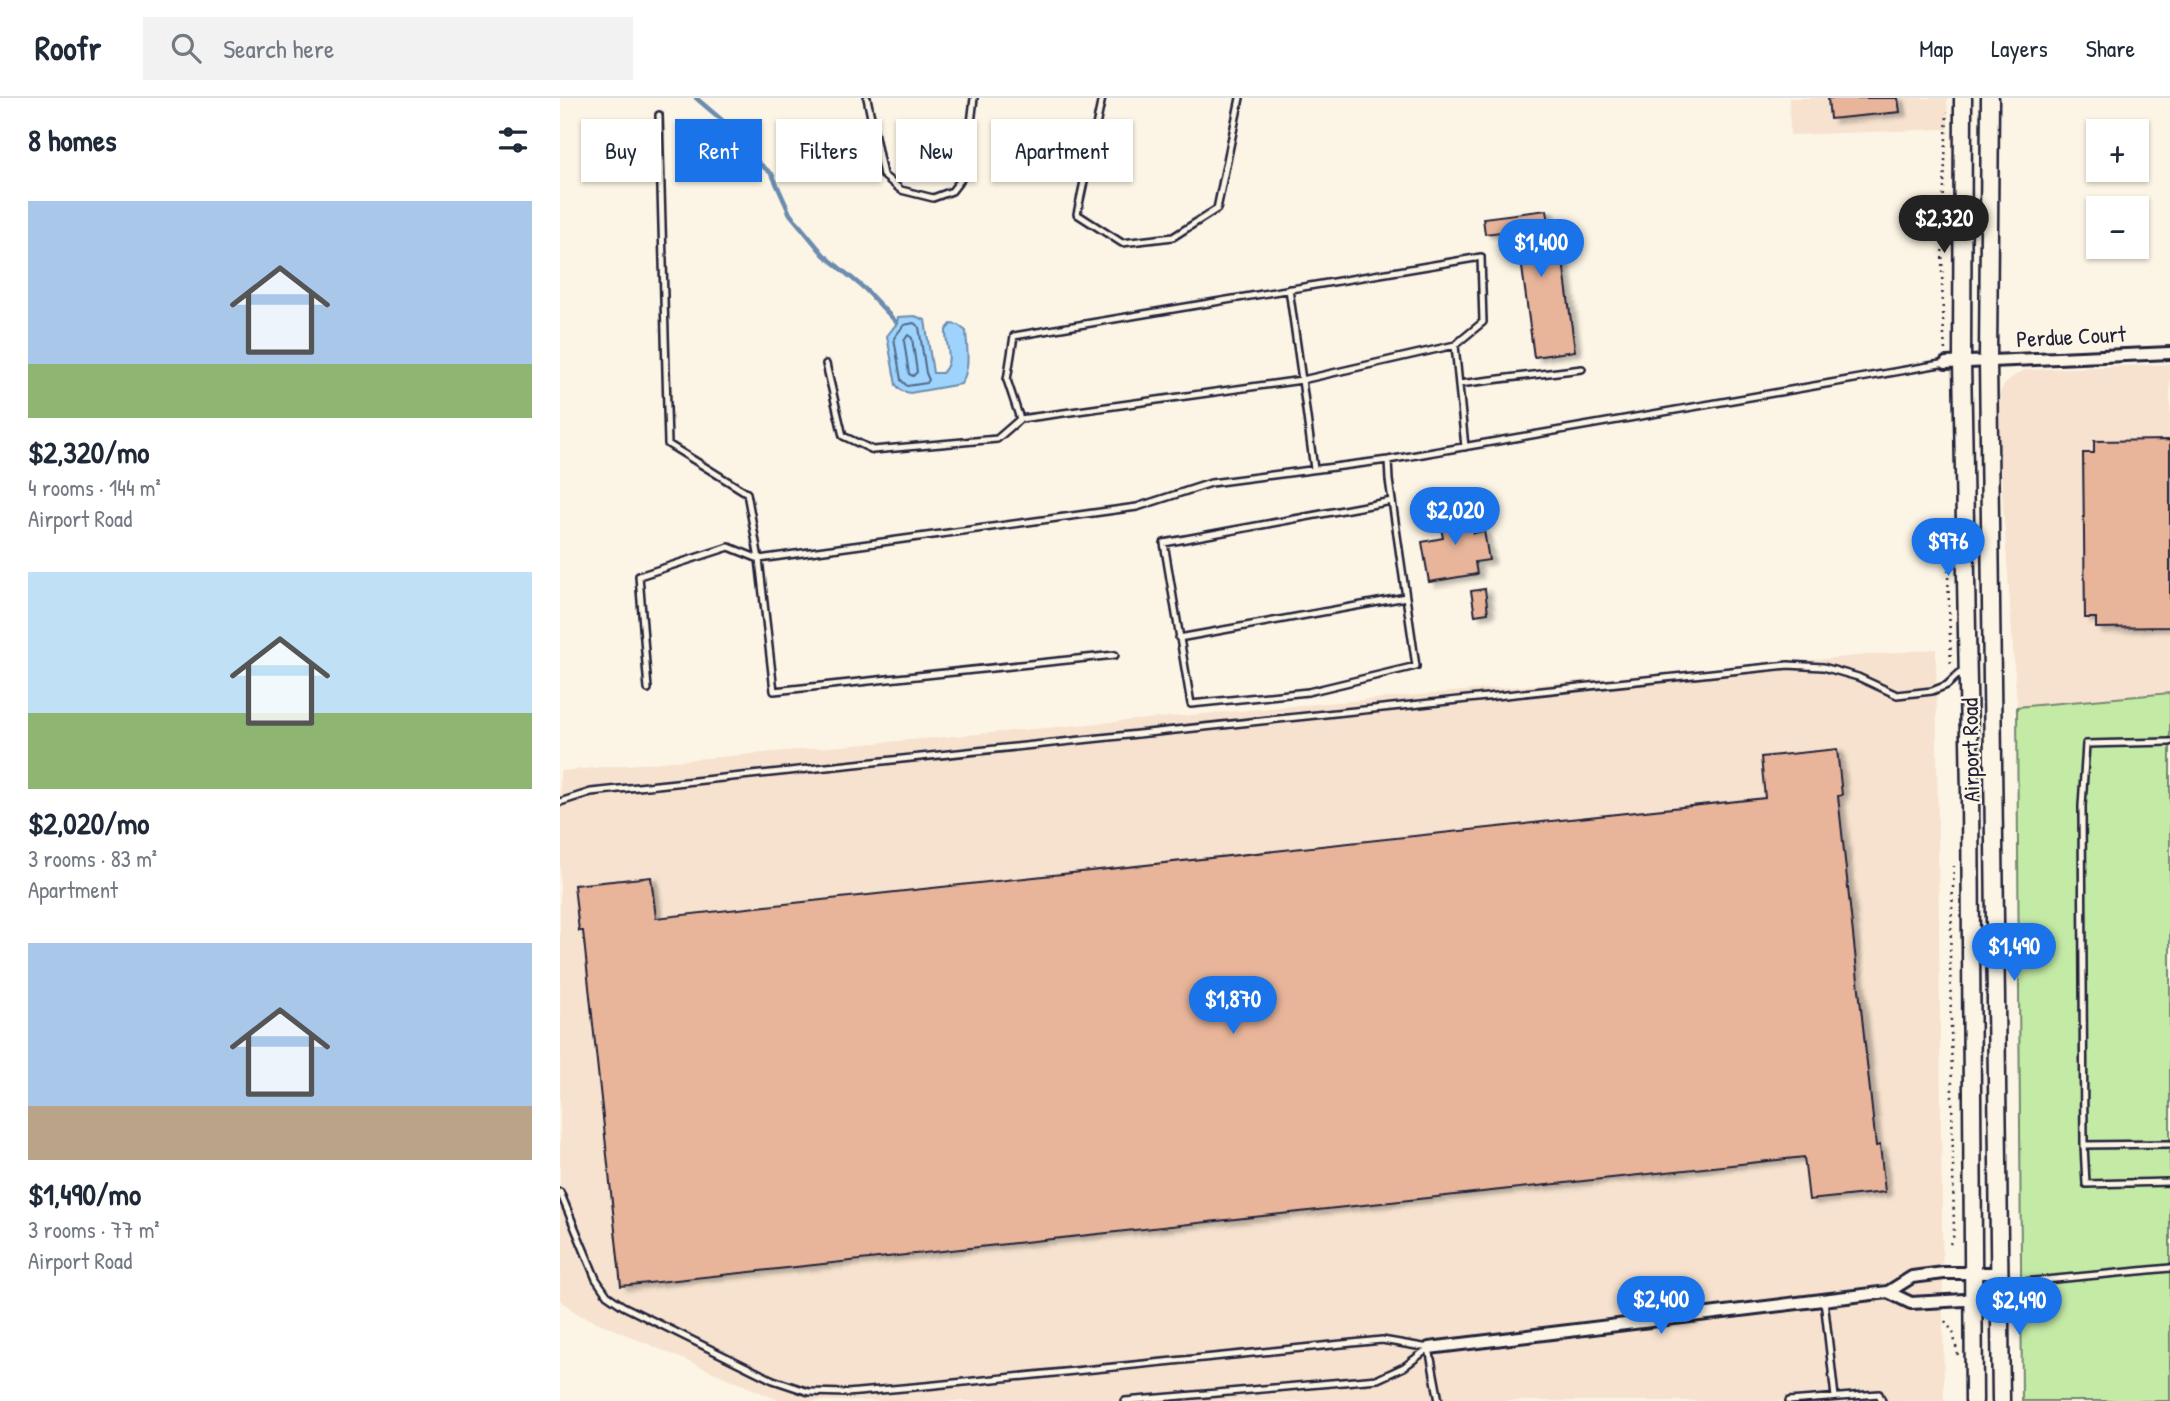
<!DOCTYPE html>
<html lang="en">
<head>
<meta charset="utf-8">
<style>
  body { margin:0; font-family:"Patrick Hand",sans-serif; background:#f2f2f3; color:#1f2937; height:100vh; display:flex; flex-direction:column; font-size:26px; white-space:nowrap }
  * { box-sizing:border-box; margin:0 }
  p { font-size:23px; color:#747a83 }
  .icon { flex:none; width:38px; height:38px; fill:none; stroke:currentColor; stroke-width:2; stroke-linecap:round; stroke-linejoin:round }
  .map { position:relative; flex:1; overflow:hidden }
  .drawer { display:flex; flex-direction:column; background:#fff; width:560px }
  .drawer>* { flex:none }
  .hud { position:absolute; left:21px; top:21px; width:665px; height:63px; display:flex; gap:14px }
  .controls { position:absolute; left:1526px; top:21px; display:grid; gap:14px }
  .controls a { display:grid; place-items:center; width:63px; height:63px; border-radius:0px; background:#fff; box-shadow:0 2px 5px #0004; font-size:35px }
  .price { position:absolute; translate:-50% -60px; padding:0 16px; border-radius:24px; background:#1a73e8; color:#fff; font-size:23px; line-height:46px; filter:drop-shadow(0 2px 4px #0008) }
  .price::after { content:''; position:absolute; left:50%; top:42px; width:21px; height:16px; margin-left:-10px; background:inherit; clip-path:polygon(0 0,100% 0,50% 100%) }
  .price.on { background:#222; color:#fff }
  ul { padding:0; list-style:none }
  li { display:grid; align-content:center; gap:14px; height:371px; padding:0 28px }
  li span { display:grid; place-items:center; height:217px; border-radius:0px; color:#555 }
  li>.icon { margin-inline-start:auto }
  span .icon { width:126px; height:126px; fill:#fffc; stroke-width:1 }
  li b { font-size:30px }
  h2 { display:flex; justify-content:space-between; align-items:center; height:84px; padding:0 28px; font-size:30px }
  .chip { padding:0 24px; border-radius:0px; background:#fff; box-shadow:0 2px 5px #0004; font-size:24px; line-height:63px }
  .chip.on { background:#1a73e8; color:#fff }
  header { display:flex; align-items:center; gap:42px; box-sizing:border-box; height:98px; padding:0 35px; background:#fff; border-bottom:2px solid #e0e1e3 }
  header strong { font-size:33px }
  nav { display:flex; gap:38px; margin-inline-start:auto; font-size:24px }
  .search { width:490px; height:63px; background:#f2f2f3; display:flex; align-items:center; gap:18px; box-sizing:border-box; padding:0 24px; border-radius:0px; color:#747a83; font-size:26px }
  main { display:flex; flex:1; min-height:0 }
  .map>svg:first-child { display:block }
</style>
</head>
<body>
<header>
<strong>Roofr</strong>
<div class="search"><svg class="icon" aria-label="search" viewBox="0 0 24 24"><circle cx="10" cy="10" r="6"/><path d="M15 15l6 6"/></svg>Search here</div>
<nav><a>Map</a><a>Layers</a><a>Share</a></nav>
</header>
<main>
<section class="drawer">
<h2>8 homes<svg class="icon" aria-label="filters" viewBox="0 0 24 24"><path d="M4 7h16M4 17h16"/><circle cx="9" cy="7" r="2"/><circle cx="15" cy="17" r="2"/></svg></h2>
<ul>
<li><span style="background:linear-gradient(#a9c7e8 75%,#8fb573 0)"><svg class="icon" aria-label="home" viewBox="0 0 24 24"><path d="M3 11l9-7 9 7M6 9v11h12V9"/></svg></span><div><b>$2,320/mo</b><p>4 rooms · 144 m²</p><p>Airport Road</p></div></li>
<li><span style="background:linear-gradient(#bfe0f5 65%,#8fb573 0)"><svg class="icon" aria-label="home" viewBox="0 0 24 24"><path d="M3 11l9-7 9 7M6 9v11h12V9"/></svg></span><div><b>$2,020/mo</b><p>3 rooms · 83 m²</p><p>Apartment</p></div></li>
<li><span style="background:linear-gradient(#a9c7e8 75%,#b9a48a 0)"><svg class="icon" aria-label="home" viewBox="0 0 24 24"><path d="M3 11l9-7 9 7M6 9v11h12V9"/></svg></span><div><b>$1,490/mo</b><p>3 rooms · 77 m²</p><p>Airport Road</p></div></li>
</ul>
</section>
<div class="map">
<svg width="1610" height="1303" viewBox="0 0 1610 1303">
  <defs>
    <filter id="shadow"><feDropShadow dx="6" dy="3.5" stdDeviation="2" flood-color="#0004"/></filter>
  </defs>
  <rect width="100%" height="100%" fill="#fcf5e5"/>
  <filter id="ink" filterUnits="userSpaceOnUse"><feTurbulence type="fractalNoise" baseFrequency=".0143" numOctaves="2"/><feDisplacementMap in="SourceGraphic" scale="14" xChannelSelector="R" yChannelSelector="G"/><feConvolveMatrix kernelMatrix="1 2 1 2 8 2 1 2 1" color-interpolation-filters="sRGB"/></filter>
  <g filter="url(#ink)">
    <path fill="#f6e2ce" d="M1229 0H1387L1388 31 1230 37Z
      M1610 266V595L1457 608 1436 304 1442 290 1452 279 1465 272Z
      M1376 551 1384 1303H221L18 1216 0 1202V673Z"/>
    <path fill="#c4eba6" stroke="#738670" stroke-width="2" d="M1610 595V1303H1462L1457 609Z"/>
    <path fill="#9dd3fc" stroke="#6c8caf" stroke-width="2" d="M355 218 365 222 373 275H382C395 262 385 248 386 232L391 226 398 227 406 233C407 250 411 271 401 286L350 295 342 293 336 287 327 238 337 225 338 219Z"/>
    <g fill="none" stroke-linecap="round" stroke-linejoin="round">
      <path stroke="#536988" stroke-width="2" d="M354 225 359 229 366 275 369 282 367 285 347 288 341 282 334 240 344 227Z
        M348 237 352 240 357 274 353 278 349 276 344 243Z"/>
      <path stroke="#6c8caf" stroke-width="4.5" d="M136 0 176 34 189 57 212 76 230 116 264 157 305 191 337 225"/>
    </g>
    <path fill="#e8b59a" stroke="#22223b" stroke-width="2" filter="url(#shadow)" d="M1268 0H1338L1340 14 1270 21Z
      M987 112 989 126 998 125 1015 253 974 259 957 132 925 136 923 120Z
      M1610 342V529L1536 530V520H1525L1523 355H1534V343Z
      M909 408 914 435 924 433 929 462 915 464 917 476 869 484 862 444 883 440 878 414Z
      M925 491 928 515 915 517 911 493Z
      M1277 651 1282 697 1278 698 1316 1048 1320 1047 1325 1094 1249 1102 1244 1059 61 1188 23 833H19L14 787 91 779 96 820 1205 700 1201 659Z"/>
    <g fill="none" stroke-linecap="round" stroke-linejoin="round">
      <defs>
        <path id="service" d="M307 0 323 77 341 92 373 100 392 93 405 76 414 0
          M542 0 517 116 562 145 613 139 657 111 680 0
          M99 17 108 346 187 395 199 461 214 593 555 557
          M729 191 742 282 895 247 923 224 921 159 454 238 447 282 460 321 742 282 754 371
          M895 247 905 349
          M266 266 283 338 313 352 437 341 460 321
          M899 286 1022 271
          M828 362 829 382 856 568 748 594 631 606 604 445 832 403
          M619 540 846 499
          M88 591 79 478 169 449 199 461 577 409 651 385 828 362 1386 265
          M1610 644 1526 646 1522 708 1524 1047 1610 1046
          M0 704 31 694 1228 567 1263 569 1298 579 1337 597 1372 593 1387 587 1404 571
          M1524 1047 1526 1086 1610 1084
          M0 1094 36 1181 47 1197 63 1208 213 1282 249 1294 287 1295 365 1288 822 1242 869 1250
          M1442 1186 1610 1170
          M1264 1202 1275 1299
          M869 1250 879 1303
          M565 1303 818 1281 844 1269 869 1250
          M1229 1303 1319 1296 1322 1303"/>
        <path id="minor" d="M1386 265 1610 255
          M1328 1194 1351 1205 1440 1200
          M869 1250 1328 1194 1352 1179 1384 1175H1440"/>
        <path id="secondary" d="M1403 0 1402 264 1410 695 1414 1303
          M1430 0 1428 263 1441 1303"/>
      </defs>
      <use href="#service" stroke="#22223b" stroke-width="10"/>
      <use href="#minor" stroke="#22223b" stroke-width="16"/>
      <use href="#secondary" stroke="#22223b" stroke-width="21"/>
      <path stroke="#22223b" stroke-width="2.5" stroke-dasharray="2 5" stroke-linecap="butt" d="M1385 252C1379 173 1384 93 1387 14
        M1389 437 1388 476 1391 570
        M1390 1146 1394 1137 1390 855 1394 768
        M1385 1223 1393 1234 1398 1258"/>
      <use href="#service" stroke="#fcf5e5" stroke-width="5"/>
      <use href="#minor" stroke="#fcf5e5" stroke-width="10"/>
      <use href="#secondary" stroke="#fcf5e5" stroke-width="16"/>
    </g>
  </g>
  <g text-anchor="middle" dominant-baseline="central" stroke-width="5" stroke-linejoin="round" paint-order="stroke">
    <g font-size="23" fill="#22223b" stroke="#fcf5e5">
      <text transform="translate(1511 238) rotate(-3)">Perdue Court</text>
      <text transform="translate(1410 652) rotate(-91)">Airport Road</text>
    </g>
  </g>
</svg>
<div class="controls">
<a>+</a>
<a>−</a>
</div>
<b class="price on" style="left:1384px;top:157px">$2,320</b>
<b class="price" style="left:981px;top:181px">$1,400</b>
<b class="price" style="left:895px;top:449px">$2,020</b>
<b class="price" style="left:1388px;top:480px">$976</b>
<b class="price" style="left:1454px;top:885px">$1,490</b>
<b class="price" style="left:673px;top:938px">$1,870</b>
<b class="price" style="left:1101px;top:1238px">$2,400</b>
<b class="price" style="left:1459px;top:1239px">$2,490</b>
<div class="hud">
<a class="chip">Buy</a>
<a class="chip on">Rent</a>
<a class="chip">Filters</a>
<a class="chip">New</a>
<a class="chip">Apartment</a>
</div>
</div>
</main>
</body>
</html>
